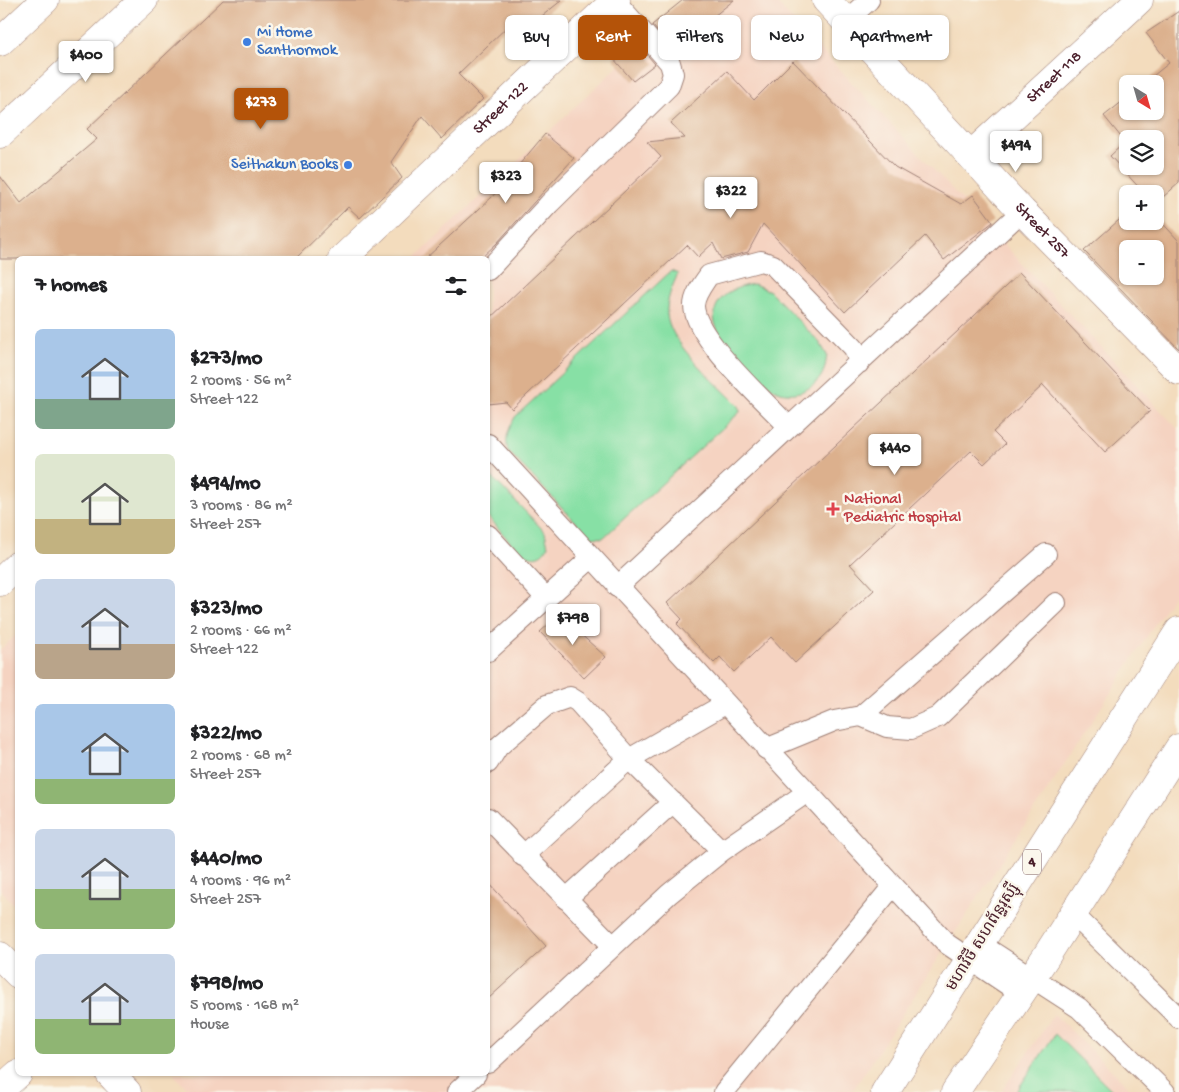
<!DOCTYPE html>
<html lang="en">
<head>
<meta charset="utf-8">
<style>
  body { margin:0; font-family:"Gochi Hand","Noto Sans Khmer",sans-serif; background:#f2f2f2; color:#202124; height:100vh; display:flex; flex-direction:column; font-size:19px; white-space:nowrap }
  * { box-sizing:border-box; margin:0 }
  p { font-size:16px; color:#757577 }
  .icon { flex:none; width:28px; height:28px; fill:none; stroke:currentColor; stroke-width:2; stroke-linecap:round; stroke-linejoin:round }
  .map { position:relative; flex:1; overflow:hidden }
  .drawer { position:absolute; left:15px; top:256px; width:475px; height:820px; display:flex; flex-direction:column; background:#fff; border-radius:8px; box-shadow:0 1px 4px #0004 }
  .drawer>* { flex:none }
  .top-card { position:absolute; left:505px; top:15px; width:475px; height:45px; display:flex; gap:10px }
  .needle { width:32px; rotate:143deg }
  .tools { position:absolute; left:1119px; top:75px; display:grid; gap:10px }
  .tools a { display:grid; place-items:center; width:45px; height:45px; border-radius:8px; background:#fff; box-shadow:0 1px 4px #0004; font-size:25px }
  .price { position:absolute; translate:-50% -42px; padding:0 11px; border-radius:5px; background:#fff; color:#222; font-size:16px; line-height:32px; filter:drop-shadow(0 1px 2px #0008) }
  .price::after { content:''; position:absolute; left:50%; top:30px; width:15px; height:11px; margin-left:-8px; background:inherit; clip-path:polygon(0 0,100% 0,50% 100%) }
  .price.selected { background:#b45309; color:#fff }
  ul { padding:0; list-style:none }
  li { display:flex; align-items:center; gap:15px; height:125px; padding:0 20px }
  li span { display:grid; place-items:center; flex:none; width:140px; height:100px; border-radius:8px; color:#555 }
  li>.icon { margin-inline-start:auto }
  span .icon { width:60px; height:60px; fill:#fffc; stroke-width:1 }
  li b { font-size:21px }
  h2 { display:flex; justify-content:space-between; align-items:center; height:60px; padding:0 20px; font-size:21px }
  .pill { padding:0 18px; border-radius:8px; background:#fff; box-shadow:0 1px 4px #0004; font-size:18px; line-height:45px }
  .pill.selected { background:#b45309; color:#fff }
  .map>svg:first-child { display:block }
</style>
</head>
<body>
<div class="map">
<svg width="1179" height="1092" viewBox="0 0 1179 1092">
  <rect width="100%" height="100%" fill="#fbf7ec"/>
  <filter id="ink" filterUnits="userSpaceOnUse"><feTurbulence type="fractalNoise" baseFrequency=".02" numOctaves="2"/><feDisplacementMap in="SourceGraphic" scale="10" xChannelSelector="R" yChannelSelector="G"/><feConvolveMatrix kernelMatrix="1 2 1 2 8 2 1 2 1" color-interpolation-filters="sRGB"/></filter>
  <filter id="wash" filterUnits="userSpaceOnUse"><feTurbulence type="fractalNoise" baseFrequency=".0096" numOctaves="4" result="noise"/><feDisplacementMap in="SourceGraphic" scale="20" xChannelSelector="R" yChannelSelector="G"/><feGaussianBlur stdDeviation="1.12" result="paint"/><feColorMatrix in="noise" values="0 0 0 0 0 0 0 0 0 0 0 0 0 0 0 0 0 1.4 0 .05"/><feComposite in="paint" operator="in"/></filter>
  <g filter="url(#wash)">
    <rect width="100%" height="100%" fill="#f3dcbd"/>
    <path fill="#f5d3c1" d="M688 0H774L1179 430V587L852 1092H191L173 1074H488V259H414Z
      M17 634V908L0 889V650Z
      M1054 1014 1134 1092H1001Z"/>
    <path fill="#87e0a5" stroke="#688068" d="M671 271 678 274C672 286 666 301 667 315 671 346 718 384 739 406L740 412 603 538 590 537 508 451C504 438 509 429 515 417Z
      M754 284 770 291 820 343 827 355C826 359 826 365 824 370 818 389 792 400 774 389 764 383 755 370 747 362 739 354 730 347 723 338 700 309 726 287 754 284Z
      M488 476 492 477 545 532 548 546C532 578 500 529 488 516Z
      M1055 1034 1114 1092H1016Z"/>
    <g id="blocks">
      <path fill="#dcb08d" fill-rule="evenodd" d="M223 0H562L522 32 513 21 458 74 483 99 442 139 422 116 391 162 402 178 360 218 348 207 295 259H0V176L21 203 97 139 87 129Z
        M683 0H734L673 49 652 25Z
        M1179 11V183L1155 204V194H1145L1110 156 1125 142 1104 116 1128 97V111H1155V84H1143L1169 63 1146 33ZM1128 139H1155V166H1128Z
        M634 40 655 64 633 81 613 58Z
        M793 61 895 167 961 204 973 195 993 222 944 260 925 236 845 312 763 224 748 252 721 259 713 243 698 257 687 245 512 409 506 402 488 404V320L661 157 647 142 685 138 671 123 727 71 754 100Z
        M545 134 574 158 497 243 480 259H425L492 197Z
        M1128 212V221H1155V215L1179 241V349L1084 251ZM1128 249H1155V276H1128Z
        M1020 273 1150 411 1105 452 1043 385 993 432 1005 444 984 464 971 451 850 564 874 590 795 663 771 637 734 672 720 657 714 663 677 624 682 619 667 603Z
        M559 615 606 657 584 678 540 632Z
        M488 882 546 946 488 999Z"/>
    </g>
  </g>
  <g filter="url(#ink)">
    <use href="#blocks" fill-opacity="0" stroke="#9e7e74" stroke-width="1"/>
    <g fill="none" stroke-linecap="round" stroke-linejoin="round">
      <defs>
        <path id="service" d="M846 21 869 0
          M488 270 549 204 669 86 673 74 670 63 615 1
          M789 427C766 402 695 339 694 306 694 295 703 284 709 275L761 261 773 265 854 348 859 363
          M488 444 947 944 1020 993
          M488 535 546 598
          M617 587 1022 211
          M488 651 591 558
          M861 716 887 727 911 729 938 717 1056 603
          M766 749 834 721 861 716 1046 554
          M488 763 498 747 547 705 570 697 578 702 629 759 722 851
          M488 818 612 945
          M523 856 629 759 725 704
          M566 899 673 802
          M1073 914 1179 1018
          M980 944 1079 1008 1165 1092
          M488 1063 669 894 722 851 806 793
          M457 1092 476 1074
          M724 1092 892 887"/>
        <g id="minor">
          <path id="s1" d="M826 0 1022 211 1179 371"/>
          <path id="s2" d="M971 155 1139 0"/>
          <path id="s3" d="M342 259 616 0"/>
          <path d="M0 582 18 565"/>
          <path d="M0 956 18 974"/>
          <path d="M110 1074 127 1092"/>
          <path d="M0 1090 18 1074"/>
        </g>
        <path id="secondary" d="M0 42 45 0
          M0 134 144 0"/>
        <path id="trunk" d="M885 1092 1179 631
          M955 1092 1045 958 1179 748"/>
      </defs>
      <use href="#service" stroke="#9e7e74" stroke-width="22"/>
      <use href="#minor" stroke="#9e7e74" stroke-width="29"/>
      <use href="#secondary" stroke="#9e7e74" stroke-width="29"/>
      <use href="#trunk" stroke="#9e7e74" stroke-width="29"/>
      <use href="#service" stroke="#fff" stroke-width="20"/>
      <use href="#minor" stroke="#fff" stroke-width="28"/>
      <use href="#secondary" stroke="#fff" stroke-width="28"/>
      <use href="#trunk" stroke="#fff" stroke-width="28"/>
    </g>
  </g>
  <g fill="#3f7fe0" stroke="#fbf7ec" stroke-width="2">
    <circle cx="247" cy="42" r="5"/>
    <circle cx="348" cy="165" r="5"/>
  </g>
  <path fill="#e0444e" stroke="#fbf7ec" stroke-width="2" d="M830.5 501.5h5v5h5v5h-5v5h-5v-5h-5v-5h5z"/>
  <g text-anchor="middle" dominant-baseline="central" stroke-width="5" stroke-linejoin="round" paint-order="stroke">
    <rect fill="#fbf7ec" stroke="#7f6065" stroke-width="1" x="1023" y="849.5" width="18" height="25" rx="4"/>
    <g font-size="15" font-weight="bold" fill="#4a1f2b">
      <text x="1032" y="862">4</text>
    </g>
    <g font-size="16" fill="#366cbe" stroke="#fbf7ec" text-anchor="start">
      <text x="257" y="33">Mi Home<tspan x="257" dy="18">Santhormok</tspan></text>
      <text x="338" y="165" text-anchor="end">Seithakun Books</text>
    </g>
    <g font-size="16" fill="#4a1f2b" stroke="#fbf7ec">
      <text stroke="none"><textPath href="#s2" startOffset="114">Street 118</textPath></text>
      <text stroke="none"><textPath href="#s3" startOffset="219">Street 122</textPath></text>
      <text stroke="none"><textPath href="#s1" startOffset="316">Street 257</textPath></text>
      <text transform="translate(984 938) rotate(-58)">មហាវិថី សហព័ន្ធរុស្ស៊ី</text>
    </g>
    <g font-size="16" fill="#be3a42" stroke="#fbf7ec" text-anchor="start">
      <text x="844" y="500">National<tspan x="844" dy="18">Pediatric Hospital</tspan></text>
    </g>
  </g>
</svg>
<div class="tools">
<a><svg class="needle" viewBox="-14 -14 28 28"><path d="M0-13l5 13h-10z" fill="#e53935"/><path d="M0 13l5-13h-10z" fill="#757577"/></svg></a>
<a><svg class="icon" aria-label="layers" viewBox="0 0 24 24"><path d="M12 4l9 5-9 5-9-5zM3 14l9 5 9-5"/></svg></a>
<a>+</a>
<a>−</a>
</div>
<b class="price" style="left:86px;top:83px">$400</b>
<b class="price selected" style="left:261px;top:130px">$273</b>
<b class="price" style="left:1016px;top:173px">$494</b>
<b class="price" style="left:506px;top:204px">$323</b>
<b class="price" style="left:731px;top:219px">$322</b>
<b class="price" style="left:895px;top:476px">$440</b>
<b class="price" style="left:573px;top:646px">$798</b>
<div class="top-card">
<a class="pill">Buy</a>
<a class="pill selected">Rent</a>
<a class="pill">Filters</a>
<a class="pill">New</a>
<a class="pill">Apartment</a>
</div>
<section class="drawer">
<h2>7 homes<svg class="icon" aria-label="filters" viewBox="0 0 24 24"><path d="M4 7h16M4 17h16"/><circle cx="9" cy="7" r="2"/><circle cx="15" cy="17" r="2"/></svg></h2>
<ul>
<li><span style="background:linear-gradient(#a9c7e8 70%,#7fa58c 0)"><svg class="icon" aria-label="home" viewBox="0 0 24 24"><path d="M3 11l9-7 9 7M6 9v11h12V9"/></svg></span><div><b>$273/mo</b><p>2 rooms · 56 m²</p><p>Street 122</p></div></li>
<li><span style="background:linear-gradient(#dfe7d0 65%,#c2b280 0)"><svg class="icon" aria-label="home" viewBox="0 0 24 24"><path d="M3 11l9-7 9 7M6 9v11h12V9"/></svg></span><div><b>$494/mo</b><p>3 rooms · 86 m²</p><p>Street 257</p></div></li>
<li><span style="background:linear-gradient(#c9d6e8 65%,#b9a48a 0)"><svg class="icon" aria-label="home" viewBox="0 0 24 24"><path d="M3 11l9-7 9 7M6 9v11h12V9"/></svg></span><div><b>$323/mo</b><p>2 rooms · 66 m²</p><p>Street 122</p></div></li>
<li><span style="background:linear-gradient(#a9c7e8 75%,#8fb573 0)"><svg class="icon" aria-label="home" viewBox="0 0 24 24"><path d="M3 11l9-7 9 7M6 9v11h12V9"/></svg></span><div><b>$322/mo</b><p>2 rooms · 68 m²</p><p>Street 257</p></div></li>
<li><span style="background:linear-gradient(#c9d6e8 60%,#8fb573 0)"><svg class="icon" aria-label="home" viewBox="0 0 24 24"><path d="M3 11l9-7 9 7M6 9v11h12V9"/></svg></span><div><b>$440/mo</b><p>4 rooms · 96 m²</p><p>Street 257</p></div></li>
<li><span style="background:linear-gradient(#c9d6e8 65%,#8fb573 0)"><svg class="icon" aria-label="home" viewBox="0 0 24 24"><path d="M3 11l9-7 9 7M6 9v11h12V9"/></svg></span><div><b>$798/mo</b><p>5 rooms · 168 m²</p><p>House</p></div></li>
</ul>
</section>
</div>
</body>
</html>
